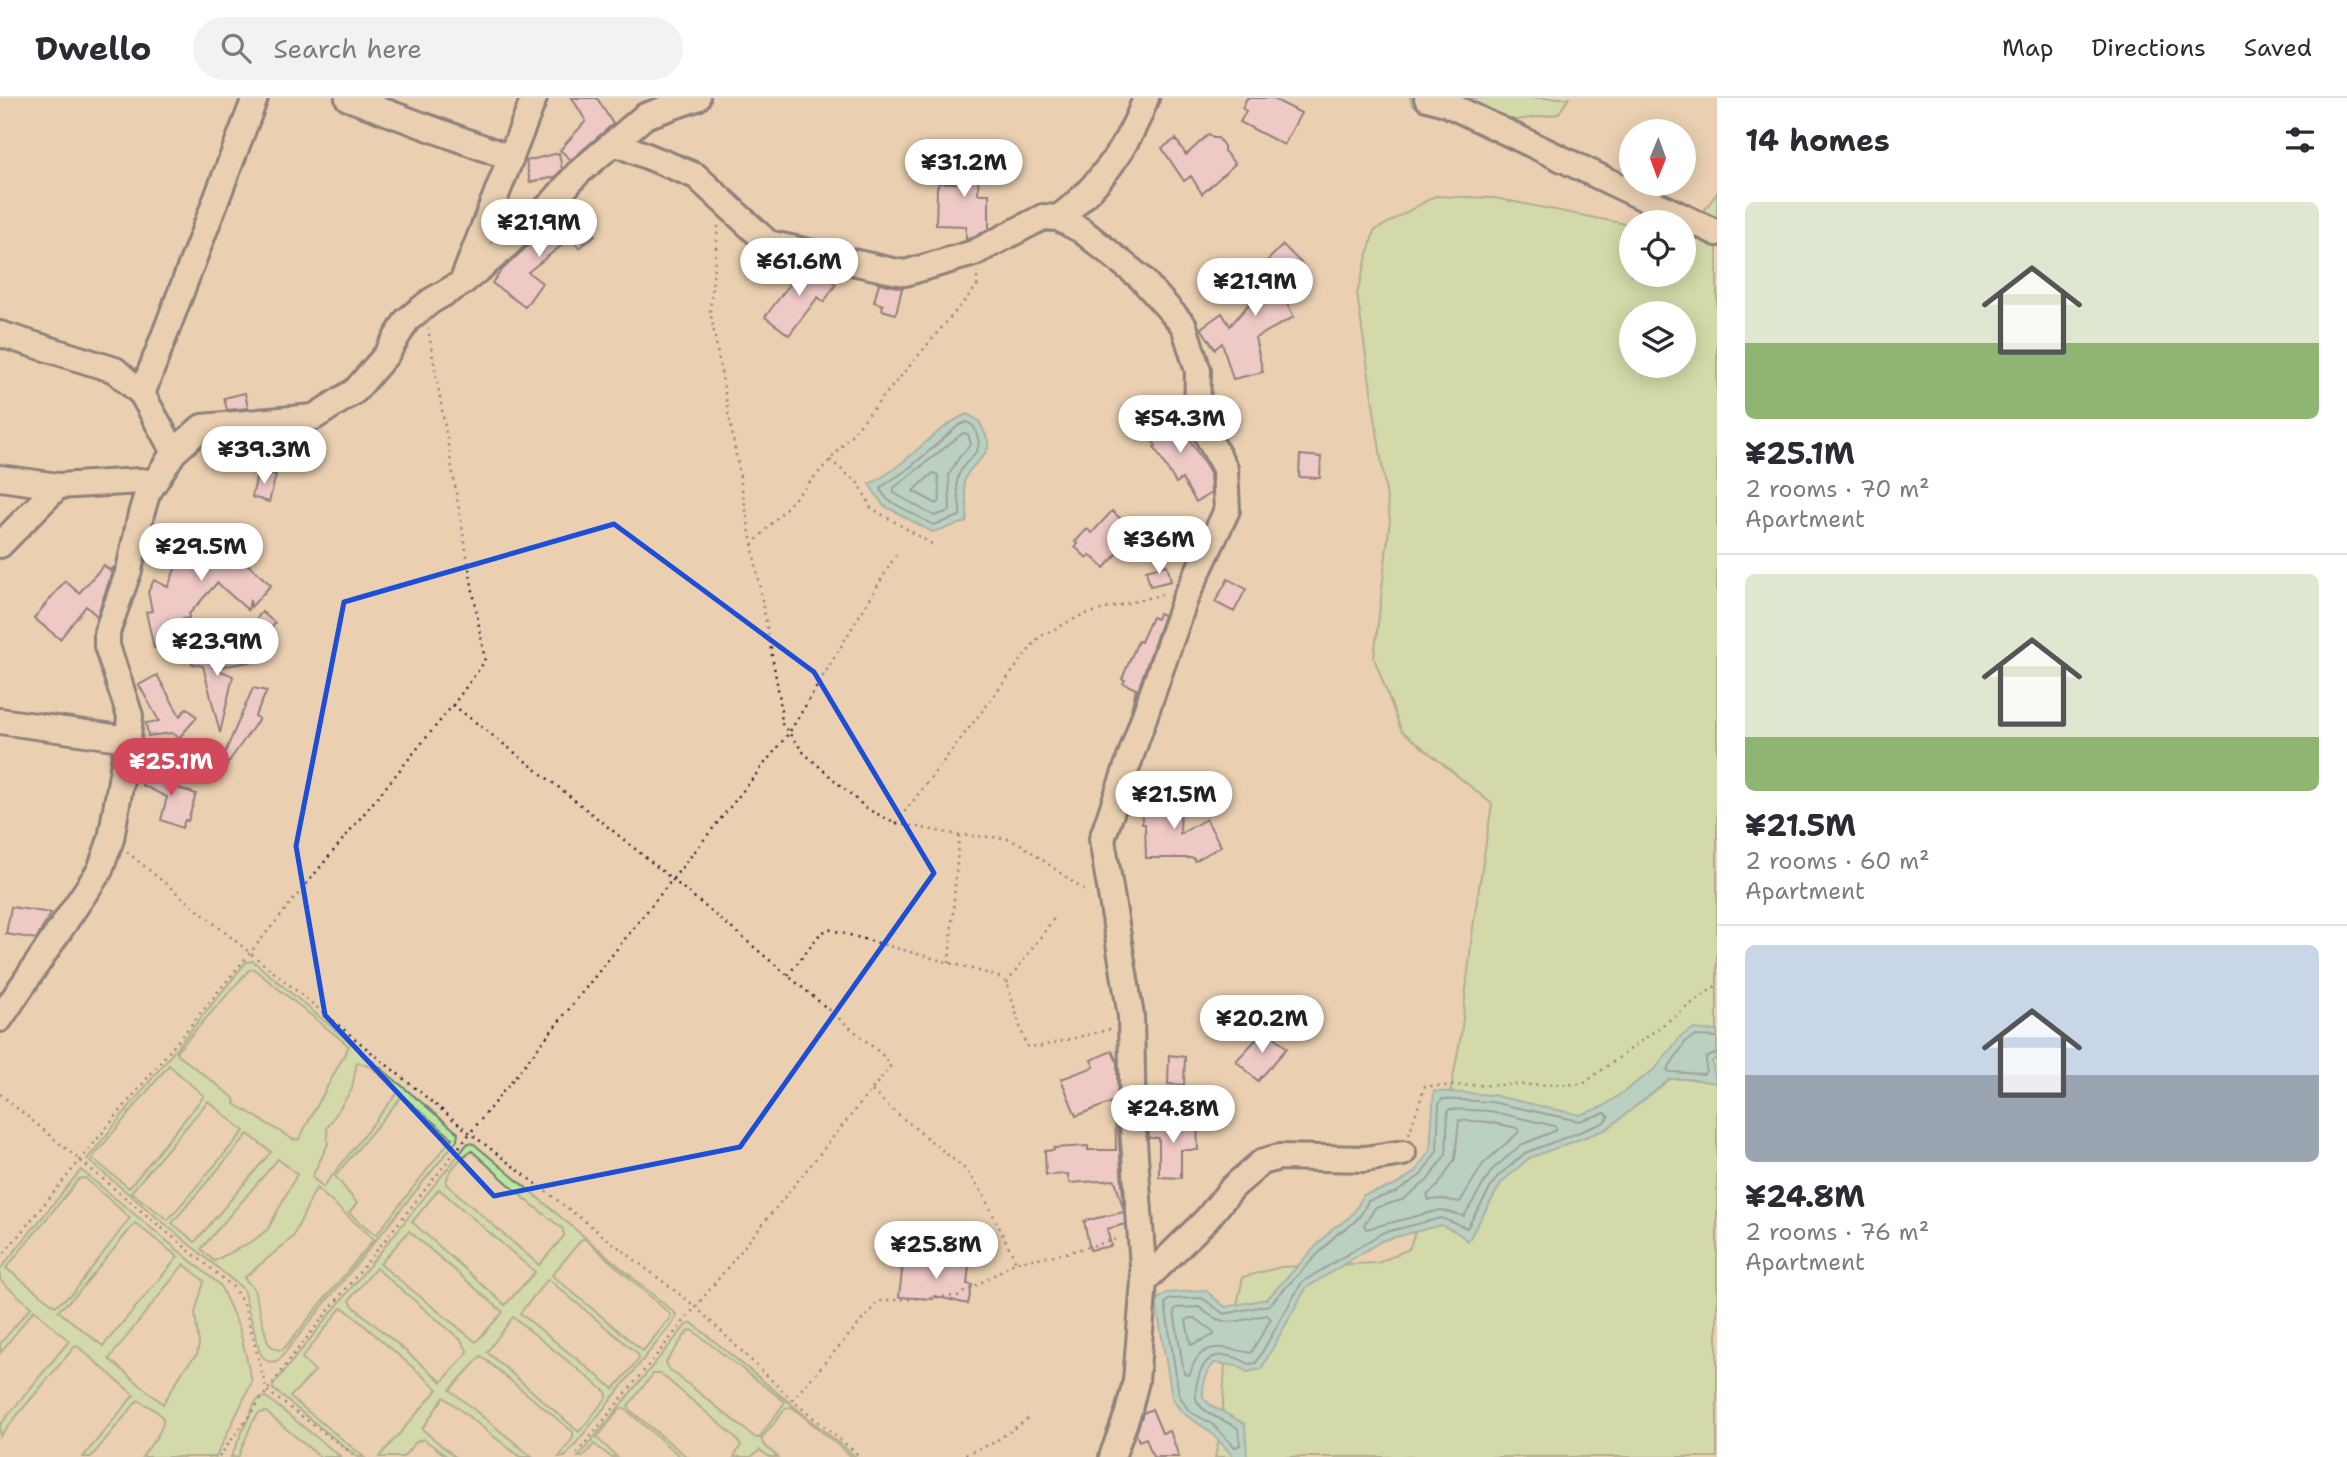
<!DOCTYPE html>
<html lang="en">
<head>
<meta charset="utf-8">
<style>
  body { margin:0; font-family:"Shantell Sans",sans-serif; background:#f2f2f3; color:#2b2b33; height:100vh; display:flex; flex-direction:column; font-size:26px; white-space:nowrap }
  * { box-sizing:border-box; margin:0 }
  p { font-size:23px; color:#7c7c81 }
  .icon { flex:none; width:38px; height:38px; fill:none; stroke:currentColor; stroke-width:2; stroke-linecap:round; stroke-linejoin:round }
  .map { position:relative; flex:1; overflow:hidden }
  .sheet { display:flex; flex-direction:column; background:#fff; width:630px }
  .sheet>* { flex:none }
  .needle { width:46px; rotate:181deg }
  .controls { position:absolute; left:1619px; top:21px; display:grid; gap:14px }
  .controls a { display:grid; place-items:center; width:77px; height:77px; border-radius:50%; background:#fff; box-shadow:0 4px 18px #0003; font-size:35px }
  .price { position:absolute; translate:-50% -60px; padding:0 16px; border-radius:24px; background:#fff; color:#222; font-size:23px; line-height:46px; filter:drop-shadow(0 2px 4px #0008) }
  .price::after { content:''; position:absolute; left:50%; top:42px; width:21px; height:16px; margin-left:-10px; background:inherit; clip-path:polygon(0 0,100% 0,50% 100%) }
  .price.active { background:#d1495b; color:#fff }
  ul { padding:0; list-style:none }
  li { display:grid; align-content:center; gap:14px; height:371px; padding:0 28px }
  li+li { border-top:2px solid #e1e1e2 }
  li span { display:grid; place-items:center; height:217px; border-radius:10px; color:#555 }
  li>.icon { margin-inline-start:auto }
  span .icon { width:126px; height:126px; fill:#fffc; stroke-width:1 }
  li b { font-size:30px }
  h2 { display:flex; justify-content:space-between; align-items:center; height:84px; padding:0 28px; font-size:30px }
  header { display:flex; align-items:center; gap:42px; box-sizing:border-box; height:98px; padding:0 35px; background:#fff; border-bottom:2px solid #e1e1e2 }
  header strong { font-size:33px }
  nav { display:flex; gap:38px; margin-inline-start:auto; font-size:24px }
  .search { width:490px; height:63px; background:#f2f2f3; display:flex; align-items:center; gap:18px; box-sizing:border-box; padding:0 24px; border-radius:38px; color:#7c7c81; font-size:26px }
  main { display:flex; flex:1; min-height:0 }
  .map>svg:first-child { display:block }
</style>
</head>
<body>
<header>
<strong>Dwello</strong>
<div class="search"><svg class="icon" aria-label="search" viewBox="0 0 24 24"><circle cx="10" cy="10" r="6"/><path d="M15 15l6 6"/></svg>Search here</div>
<nav><a>Map</a><a>Directions</a><a>Saved</a></nav>
</header>
<main>
<div class="map">
<svg width="1717" height="1359" viewBox="0 0 1717 1359">
  <rect width="100%" height="100%" fill="#ead0b1"/>
  <filter id="ink" filterUnits="userSpaceOnUse"><feTurbulence type="fractalNoise" baseFrequency=".0143" numOctaves="2"/><feDisplacementMap in="SourceGraphic" scale="14" xChannelSelector="R" yChannelSelector="G"/><feConvolveMatrix kernelMatrix="1 2 1 2 8 2 1 2 1" color-interpolation-filters="sRGB"/></filter>
  <g filter="url(#ink)">
    <path fill="#bae4a0" stroke="#6e836e" stroke-width="2" fill-rule="evenodd" d="M1410 0H1569L1558 16 1516 22 1461 16 1412 7Z
      M1717 95V1359H1215L1222 1328 1225 1264 1243 1179 1281 1169 1378 1165 1409 1151 1434 1081 1461 937 1473 829 1492 706 1401 632 1374 560 1390 422 1357 196 1374 133 1435 98 1495 100 1631 127V177H1684V140ZM1631 215H1684V268H1631Z
      M253 863 458 1035 457 1042 279 1262C269 1266 266 1263 260 1255L243 1191 87 1061 246 864ZM254 871 349 948 299 1041 294 1042 235 1006 234 1000 177 956V953L249 872ZM357 964 371 969 398 994 323 1089 312 1079 328 1046 327 1030 352 991ZM169 967 204 998 129 1090 92 1060ZM402 998 452 1040 376 1137 349 1115 357 1105 335 1078ZM208 1003 244 1033 168 1122 131 1094ZM248 1036 271 1054 195 1144 172 1125ZM278 1061 297 1076 268 1131 253 1143 214 1163 201 1151ZM316 1090 374 1141 286 1248 282 1252 275 1251 268 1245 254 1191 244 1180 293 1139Z
      M468 1045 474 1046 676 1216 674 1223 565 1359H559L573 1340V1334L481 1258 450 1292 532 1359H520L444 1299 422 1331 455 1359H448L423 1341 416 1344 403 1359H379L438 1291 345 1211 341 1210 302 1260 315 1273 290 1299 364 1359H357L273 1291V1287ZM472 1053 525 1101 563 1131 564 1138 539 1167 446 1086C446 1075 461 1058 472 1053ZM439 1091 535 1174 505 1207 412 1124ZM409 1133 503 1214 476 1244 380 1166ZM582 1141H585L669 1215 671 1219 643 1253 552 1177ZM376 1170 461 1242 468 1254 442 1284 354 1209 349 1202ZM548 1181 638 1256 639 1261 614 1291 520 1215ZM513 1219 606 1294 607 1299 579 1334 487 1254Z
      M81 1072 220 1187 239 1229 252 1284 216 1359H142C147 1351 168 1328 162 1319 158 1312 145 1306 138 1302L91 1359H83L134 1297 76 1247 0 1338V1327L69 1243 34 1212 0 1255V1246L31 1209 0 1182V1171ZM85 1080 130 1120 73 1195 55 1208 6 1170 79 1081ZM135 1125 178 1159 103 1248 58 1213 78 1195ZM184 1166 204 1183 195 1215 199 1246 197 1256 184 1271 163 1306 109 1261Z
      M692 1225 856 1359H852L792 1309 786 1310 761 1341 764 1347 778 1359H769L760 1352 751 1359H734L741 1347 734 1338 661 1276H653L628 1308 630 1312 687 1359H681L625 1311H620L597 1340 617 1359H611L594 1346 583 1359H578L686 1227ZM692 1232 785 1304 759 1340H756L669 1271 666 1264 688 1233Z
      M266 1299 341 1359H320L266 1314 259 1315 252 1325 238 1359H231L255 1305 260 1300Z"/>
    <path fill="#82d3d8" stroke="#5c8c99" stroke-width="2" d="M967 316 979 323C982 329 986 337 988 343 991 360 965 368 964 385 964 399 970 411 966 424L932 434 883 407 869 386C906 370 930 332 967 316Z
      M1693 931 1717 933V961L1712 963 1716 985 1690 981H1670L1607 1031 1529 1060 1502 1084 1468 1143 1455 1133 1441 1127 1384 1142 1370 1150 1306 1190 1261 1271 1247 1274 1238 1268 1214 1265C1206 1275 1202 1287 1203 1300L1212 1308 1245 1326 1247 1359H1234C1226 1351 1218 1341 1210 1334 1194 1320 1183 1321 1172 1299L1157 1210 1158 1201 1167 1195 1205 1192 1225 1209 1267 1201 1334 1129C1350 1122 1356 1113 1363 1097L1394 1088 1405 1081 1416 1073 1430 1052 1434 993 1492 997 1580 1017 1604 1008 1656 970 1681 938Z"/>
    <g fill="none" stroke-linecap="round" stroke-linejoin="round">
      <path stroke="#48697a" stroke-width="2" d="M967 324C974 327 975 330 977 337 985 357 963 360 958 379 954 391 962 406 960 418L933 427 888 402 881 393V389L907 372 959 327Z
        M963 335 968 336 971 346 958 361 949 377 950 413 934 418 894 395V390Z
        M933 375 938 377 940 403 937 406 913 393Z
        M1717 939 1695 938 1686 943 1667 972 1670 974 1704 976 1706 973V960L1717 955
        M1442 1001 1491 1004 1579 1023 1605 1015 1609 1019 1603 1025 1525 1055 1497 1079 1467 1130 1441 1120 1382 1135 1302 1184 1256 1265 1249 1266C1226 1252 1205 1253 1198 1281 1196 1288 1194 1296 1197 1303 1203 1316 1226 1323 1238 1330L1240 1347 1235 1349 1212 1326 1189 1313 1179 1297 1165 1205 1170 1201 1202 1200 1224 1216 1269 1207 1338 1135C1354 1127 1361 1119 1368 1103L1397 1094 1421 1077 1437 1053 1439 1006Z
        M1450 1011 1490 1013 1554 1028 1557 1032 1521 1047 1492 1072 1464 1118 1440 1112 1366 1131 1364 1127 1375 1110 1402 1102 1428 1082 1446 1056 1448 1013Z
        M1459 1022 1488 1024 1517 1030 1519 1034 1483 1066 1460 1104 1442 1101 1429 1102 1427 1097 1437 1089 1455 1061Z
        M1199 1209C1226 1232 1234 1223 1267 1217L1271 1221 1251 1255C1224 1250 1200 1240 1190 1276L1187 1277 1184 1275 1174 1213 1176 1210Z
        M1189 1220H1195L1213 1233 1214 1237 1191 1247 1186 1223Z"/>
    </g>
    <path fill="#f5c2e0" stroke="#22223b" stroke-width="2" d="M572 0H597L613 26 571 62 560 52 586 23Z
      M1247 0H1272L1301 15 1284 47 1240 24 1246 13 1242 10Z
      M1209 36 1213 40H1218L1224 48V53L1235 66 1202 96 1191 78 1184 83 1162 50 1176 41 1186 57Z
      M958 54H973V59L979 60 978 96H989V131L969 141H966V128L936 127 937 90 939 85H957Z
      M559 55 562 71 555 79 530 84 526 63Z
      M578 115 595 137 579 150 571 140 528 174 542 185 525 209 492 185 502 172 548 129 551 132 556 128 558 130Z
      M1283 147 1303 167 1279 190 1294 219 1255 240 1263 274 1233 281 1222 245 1215 251 1201 230 1222 215 1230 228 1250 205 1244 193 1279 176 1267 163Z
      M794 168 819 173 836 186 824 204 818 199 789 237 765 219 789 187Z
      M879 185 902 190 896 216 882 212 883 207 874 204Z
      M245 295 248 310 227 312 224 300Z
      M1171 311 1210 375 1211 395 1196 404 1182 381 1176 385 1154 349 1156 348 1144 329Z
      M1300 357 1321 359 1320 380 1299 379Z
      M258 372 276 377 269 404 252 399Z
      M1112 413 1136 435 1104 470 1090 457 1087 460 1075 449 1078 446 1075 444 1087 431 1092 435Z
      M180 430 216 444 217 439 234 444 237 437 254 445 245 464 271 487 251 509 250 502 248 512 217 485 189 516V520L178 522 184 549 166 553 165 548 154 550 146 514 152 513 148 494 154 482 168 489 180 458 167 455Z
      M104 467 110 473 114 469 97 518 86 508 60 541 34 520 65 483 79 495Z
      M1167 467 1171 483 1150 488 1146 472Z
      M1228 481 1246 491 1234 514 1215 504Z
      M262 514 275 525 258 548 254 524Z
      M1159 515 1164 517 1131 612 1136 591 1123 585 1125 582 1122 581 1138 543 1141 544 1152 519 1157 521Z
      M196 550 255 563 214 570 233 578 220 635 203 568 192 566Z
      M157 577 180 618 187 610 197 619 179 640 172 635 148 638 146 625 159 623 139 587Z
      M253 590 267 593 255 618 259 621 225 669 220 666Z
      M157 669 171 676 166 686 196 696 188 723 185 722 182 730 161 722 167 699 142 687 145 678 152 680Z
      M1162 695 1181 696 1180 736 1206 721 1221 748 1195 763 1193 760H1146L1145 726H1142V709H1145L1146 697 1162 698Z
      M11 809 51 815 36 841 6 836Z
      M1266 931 1287 950 1258 983 1236 963Z
      M1112 953 1117 964 1118 1031 1124 1113 1115 1082 1069 1085 1068 1076 1046 1077 1045 1053 1054 1052V1050L1088 1048V1052H1116L1115 1003 1076 1018 1061 981 1094 969 1091 962Z
      M1169 957 1185 959 1184 987 1168 986Z
      M1197 1025 1198 1052H1181V1080L1159 1079V1040H1149L1148 1026Z
      M1124 1114 1125 1126 1107 1131 1111 1148 1090 1152 1084 1123Z
      M937 1161 969 1168 967 1186 972 1187 968 1206 934 1198 933 1201 899 1199 903 1165 923 1167V1164L936 1165Z
      M1152 1311 1162 1335 1170 1333 1179 1359H1153L1146 1340 1139 1343 1136 1336 1143 1315Z"/>
    <g fill="none" stroke-linecap="round" stroke-linejoin="round">
      <defs>
        <path id="minor" d="M348 0 511 60
          M1427 0 1445 5 1717 135
          M615 45 696 78 768 145 888 172 905 175 974 155 1043 119 1058 120 1081 132 1141 180 1184 228 1198 273 1197 318 1225 371 1227 412 1185 501 1102 741 1131 918 1133 1030 1144 1183 1136 1283 1128 1315 1112 1359
          M1058 120C1099 90 1129 47 1146 0
          M463 182 534 0
          M0 236 115 272 142 296 174 354
          M142 296 255 0
          M0 380 58 388 140 383 154 385
          M0 447 58 388
          M0 623 128 641
          M0 921 100 772 111 741 128 641 130 618 107 548V534L129 472 141 416 147 396 174 354 202 329 314 319 355 293 386 257 407 222 431 203 462 185 495 158 553 104 577 76 645 18 697 0
          M1144 1183 1206 1122 1233 1089 1262 1064 1279 1059 1365 1061 1403 1055"/>
      </defs>
      <use href="#minor" stroke="#22223b" stroke-width="30"/>
      <path stroke="#22223b" stroke-width="2.5" stroke-dasharray="2 5" stroke-linecap="butt" d="M718 128 710 212 780 602 782 626 804 655 867 711 896 725 959 737 1006 740 1022 747 1088 795
        M830 362 860 387 871 410 932 446
        M752 447 830 362 977 188V174
        M453 607C601 720 744 840 886 960L890 969 574 1359
        M896 725 1039 539 1082 517 1164 496
        M127 754 470 1035 696 1209 792 1302 861 1359
        M949 865 959 737
        M788 877 820 836 828 831 997 878 1007 885 1026 948 1038 949 1111 931
        M1007 885 1055 819
        M872 993 888 1008 965 1071 982 1094 1016 1164
        M0 996 232 1188 244 1206 267 1293 357 1359
        M1409 1036 1425 988 1583 986 1717 887
        M0 1160 453 607 485 563 428 230
        M792 1302 879 1203 958 1198 1016 1164 1066 1155 1120 1140
        M219 1359 294 1256 789 635 896 457
        M959 1359 993 1345 1029 1320"/>
      <use href="#minor" stroke="#ead0b1" stroke-width="24"/>
    </g>
  </g>
  <path d="M0 0H1717V1359H0ZM614 426 814 574 934 775 740 1049 494 1098 325 917 296 748 344 504Z" fill="#ead0b1" fill-opacity=".55" fill-rule="evenodd"/>
  <path fill="none" stroke="#1d4ed8" stroke-width="5" stroke-linejoin="round" d="M614 426 814 574 934 775 740 1049 494 1098 325 917 296 748 344 504Z"/>
</svg>
<div class="controls">
<a><svg class="needle" viewBox="-14 -14 28 28"><path d="M0-13l5 13h-10z" fill="#e53935"/><path d="M0 13l5-13h-10z" fill="#7c7c81"/></svg></a>
<a><svg class="icon" aria-label="locate" viewBox="0 0 24 24"><circle cx="12" cy="12" r="6"/><path d="M12 2v4M12 18v4M2 12h4M18 12h4"/></svg></a>
<a><svg class="icon" aria-label="layers" viewBox="0 0 24 24"><path d="M12 4l9 5-9 5-9-5zM3 14l9 5 9-5"/></svg></a>
</div>
<b class="price" style="left:964px;top:101px">¥31.2M</b>
<b class="price" style="left:539px;top:161px">¥21.9M</b>
<b class="price" style="left:799px;top:200px">¥61.6M</b>
<b class="price" style="left:1255px;top:220px">¥21.9M</b>
<b class="price" style="left:1180px;top:357px">¥54.3M</b>
<b class="price" style="left:264px;top:388px">¥39.3M</b>
<b class="price" style="left:1159px;top:478px">¥36M</b>
<b class="price" style="left:201px;top:485px">¥29.5M</b>
<b class="price" style="left:217px;top:580px">¥23.9M</b>
<b class="price active" style="left:171px;top:700px">¥25.1M</b>
<b class="price" style="left:1174px;top:733px">¥21.5M</b>
<b class="price" style="left:1262px;top:957px">¥20.2M</b>
<b class="price" style="left:1173px;top:1047px">¥24.8M</b>
<b class="price" style="left:936px;top:1183px">¥25.8M</b>
</div>
<section class="sheet">
<h2>14 homes<svg class="icon" aria-label="filters" viewBox="0 0 24 24"><path d="M4 7h16M4 17h16"/><circle cx="9" cy="7" r="2"/><circle cx="15" cy="17" r="2"/></svg></h2>
<ul>
<li><span style="background:linear-gradient(#dfe7d0 65%,#8fb573 0)"><svg class="icon" aria-label="home" viewBox="0 0 24 24"><path d="M3 11l9-7 9 7M6 9v11h12V9"/></svg></span><div><b>¥25.1M</b><p>2 rooms · 70 m²</p><p>Apartment</p></div></li>
<li><span style="background:linear-gradient(#dfe7d0 75%,#8fb573 0)"><svg class="icon" aria-label="home" viewBox="0 0 24 24"><path d="M3 11l9-7 9 7M6 9v11h12V9"/></svg></span><div><b>¥21.5M</b><p>2 rooms · 60 m²</p><p>Apartment</p></div></li>
<li><span style="background:linear-gradient(#c9d6e8 60%,#9aa5b1 0)"><svg class="icon" aria-label="home" viewBox="0 0 24 24"><path d="M3 11l9-7 9 7M6 9v11h12V9"/></svg></span><div><b>¥24.8M</b><p>2 rooms · 76 m²</p><p>Apartment</p></div></li>
</ul>
</section>
</main>
</body>
</html>
